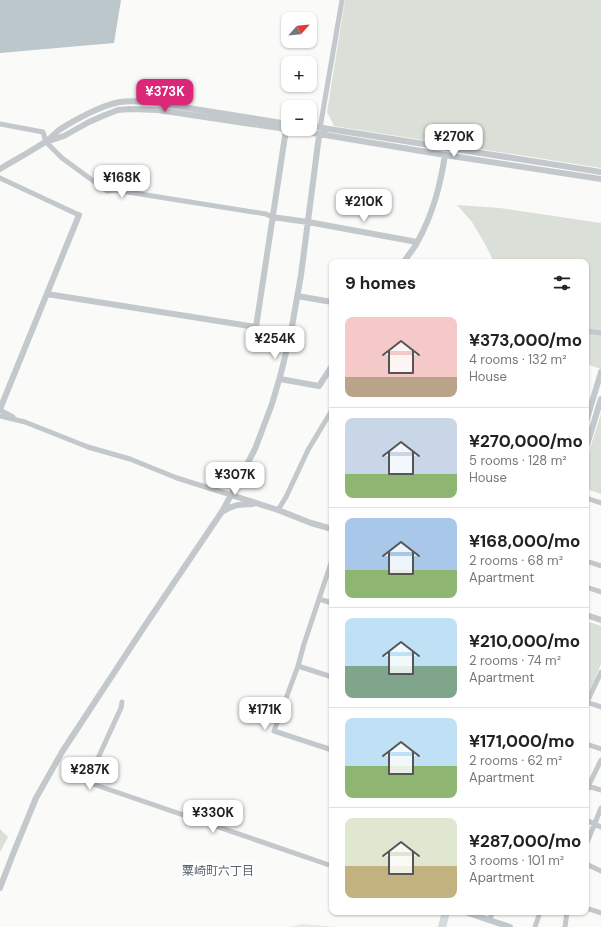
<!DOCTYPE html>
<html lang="en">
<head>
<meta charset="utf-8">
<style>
  body { margin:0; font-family:"DM Sans","Noto Sans JP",sans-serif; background:#f6f6f6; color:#222; height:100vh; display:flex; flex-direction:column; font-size:15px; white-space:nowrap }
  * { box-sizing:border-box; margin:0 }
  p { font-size:13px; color:#767676 }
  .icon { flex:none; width:22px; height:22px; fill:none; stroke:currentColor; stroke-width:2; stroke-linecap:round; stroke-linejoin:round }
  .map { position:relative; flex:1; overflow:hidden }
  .side { position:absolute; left:329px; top:259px; width:260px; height:656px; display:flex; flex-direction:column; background:#fff; border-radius:8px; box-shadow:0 1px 3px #0004 }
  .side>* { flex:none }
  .needle { width:26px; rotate:63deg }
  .tools { position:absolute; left:281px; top:12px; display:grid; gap:8px }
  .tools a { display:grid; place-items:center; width:36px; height:36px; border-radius:8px; background:#fff; box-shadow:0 1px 3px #0004; font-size:20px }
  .price { position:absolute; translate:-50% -34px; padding:0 9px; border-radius:8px; background:#fff; color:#222; font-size:13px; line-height:26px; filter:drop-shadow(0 1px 2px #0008) }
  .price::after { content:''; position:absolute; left:50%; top:24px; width:12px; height:9px; margin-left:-6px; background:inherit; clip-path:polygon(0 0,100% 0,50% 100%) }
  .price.selected { background:#db2777; color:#fff }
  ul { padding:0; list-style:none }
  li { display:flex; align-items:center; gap:12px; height:100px; padding:0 16px }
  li+li { border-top:1px solid #e0e0e0 }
  li span { display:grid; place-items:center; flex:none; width:112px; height:80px; border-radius:8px; color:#555 }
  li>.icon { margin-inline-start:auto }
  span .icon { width:48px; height:48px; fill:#fffc; stroke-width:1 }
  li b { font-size:17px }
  h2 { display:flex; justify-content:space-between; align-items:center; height:48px; padding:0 16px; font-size:17px }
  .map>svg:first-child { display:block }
</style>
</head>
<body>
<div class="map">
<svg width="601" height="927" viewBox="0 0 601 927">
  <rect width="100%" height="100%" fill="#fafaf8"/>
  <path fill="#e8e9e9" d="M303 924 337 927H288Z"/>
  <path fill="#dadfd7" d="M345 0H601V168L334 126 327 112Z
    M457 205 500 208 601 223V369L589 365H586V262H494L485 244 472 222Z
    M601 414V494L586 489V461Z
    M586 621 601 626V664L586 699Z
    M0 829 8 837 0 852Z"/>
  <path fill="#bbc7cb" d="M0 0H121L114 43 0 53Z"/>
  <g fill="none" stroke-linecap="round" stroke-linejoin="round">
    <path stroke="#c3c8cc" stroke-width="5" d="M0 124 43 132 46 142 62 158 107 191 115 190 266 214 272 217
      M320 128 342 0
      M0 178 79 215
      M586 331 601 333
      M0 410 13 417
      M0 416 25 422 88 447 130 459 177 478 231 495
      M586 498 601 503
      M278 510 286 497 308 450 332 410
      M332 560 304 644 298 666 274 731 332 750
      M586 561 601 566
      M586 587 601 592
      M319 599 332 603
      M298 666 332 677
      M122 702 121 708 87 782 332 866
      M586 702 601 707
      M587 702 601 672
      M586 744 601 749
      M588 786 601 790
      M586 791 601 760
      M586 820 601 827
      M586 845 601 808
      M586 864 601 871
      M586 908 601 913
      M490 920 492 912
      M535 927 540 912
      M565 927 567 912"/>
    <path stroke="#c3c8cc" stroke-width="6" d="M310 126 601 172
      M46 142 64 136 89 122 105 115 118 110 130 109 158 110 319 134 445 155 601 179
      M0 169C15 160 30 152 45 142 50 139 54 134 59 130 74 120 102 105 120 102 135 100 149 102 163 104L288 124
      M272 217 308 222 417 242
      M404 262C408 255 414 249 418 241 433 213 440 187 445 155
      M47 294 256 327 287 123
      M297 296 332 302
      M280 379 319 386 332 366
      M0 409 79 215
      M586 422 601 372
      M586 448 601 399
      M231 495 255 449 272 404 281 373 291 332 301 275 320 128
      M222 512C234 504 239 505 253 504
      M586 615 601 620
      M0 888 13 854 36 798 62 752 144 627 223 510 231 495 278 510 311 523 332 529
      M465 912 510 927"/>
    <path stroke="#d6dbdf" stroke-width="8" d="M442 927 446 912"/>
  </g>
  <g text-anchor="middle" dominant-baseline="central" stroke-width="4" stroke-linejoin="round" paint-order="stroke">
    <g font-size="12" fill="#57646e" stroke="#fff">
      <text x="218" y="871">粟崎町六丁目</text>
    </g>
  </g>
</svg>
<div class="tools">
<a><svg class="needle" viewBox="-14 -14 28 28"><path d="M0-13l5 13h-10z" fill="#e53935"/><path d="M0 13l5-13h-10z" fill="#767676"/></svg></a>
<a>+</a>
<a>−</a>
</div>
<b class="price selected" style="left:165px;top:113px">¥373K</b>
<b class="price" style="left:454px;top:158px">¥270K</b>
<b class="price" style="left:122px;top:199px">¥168K</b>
<b class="price" style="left:364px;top:223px">¥210K</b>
<b class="price" style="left:275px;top:360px">¥254K</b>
<b class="price" style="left:235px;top:496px">¥307K</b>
<b class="price" style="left:265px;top:731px">¥171K</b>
<b class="price" style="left:90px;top:791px">¥287K</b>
<b class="price" style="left:213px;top:834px">¥330K</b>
<section class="side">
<h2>9 homes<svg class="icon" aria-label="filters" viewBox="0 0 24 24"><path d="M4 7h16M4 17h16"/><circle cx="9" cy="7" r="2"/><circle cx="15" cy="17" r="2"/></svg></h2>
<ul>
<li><span style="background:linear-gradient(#f6c9c9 75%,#b9a48a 0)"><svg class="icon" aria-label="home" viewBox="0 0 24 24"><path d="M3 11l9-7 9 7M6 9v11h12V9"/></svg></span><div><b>¥373,000/mo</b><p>4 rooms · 132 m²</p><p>House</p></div></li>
<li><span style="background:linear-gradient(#c9d6e8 70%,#8fb573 0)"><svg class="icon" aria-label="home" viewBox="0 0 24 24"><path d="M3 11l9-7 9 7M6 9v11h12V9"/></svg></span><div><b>¥270,000/mo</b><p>5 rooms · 128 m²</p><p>House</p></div></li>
<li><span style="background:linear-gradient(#a9c7e8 65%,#8fb573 0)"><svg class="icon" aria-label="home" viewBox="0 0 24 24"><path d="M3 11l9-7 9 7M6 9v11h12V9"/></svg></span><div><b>¥168,000/mo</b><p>2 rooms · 68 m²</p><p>Apartment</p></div></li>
<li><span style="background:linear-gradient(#bfe0f5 60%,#7fa58c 0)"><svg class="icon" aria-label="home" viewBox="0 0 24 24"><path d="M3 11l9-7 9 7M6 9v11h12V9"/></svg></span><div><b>¥210,000/mo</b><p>2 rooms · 74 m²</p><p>Apartment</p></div></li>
<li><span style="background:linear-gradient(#bfe0f5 60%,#8fb573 0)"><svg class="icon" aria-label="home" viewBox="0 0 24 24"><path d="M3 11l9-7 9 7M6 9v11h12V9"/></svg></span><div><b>¥171,000/mo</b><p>2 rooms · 62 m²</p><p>Apartment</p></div></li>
<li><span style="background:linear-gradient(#dfe7d0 60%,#c2b280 0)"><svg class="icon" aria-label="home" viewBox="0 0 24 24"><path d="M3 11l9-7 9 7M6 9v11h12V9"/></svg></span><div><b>¥287,000/mo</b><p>3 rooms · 101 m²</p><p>Apartment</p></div></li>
</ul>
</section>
</div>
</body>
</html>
